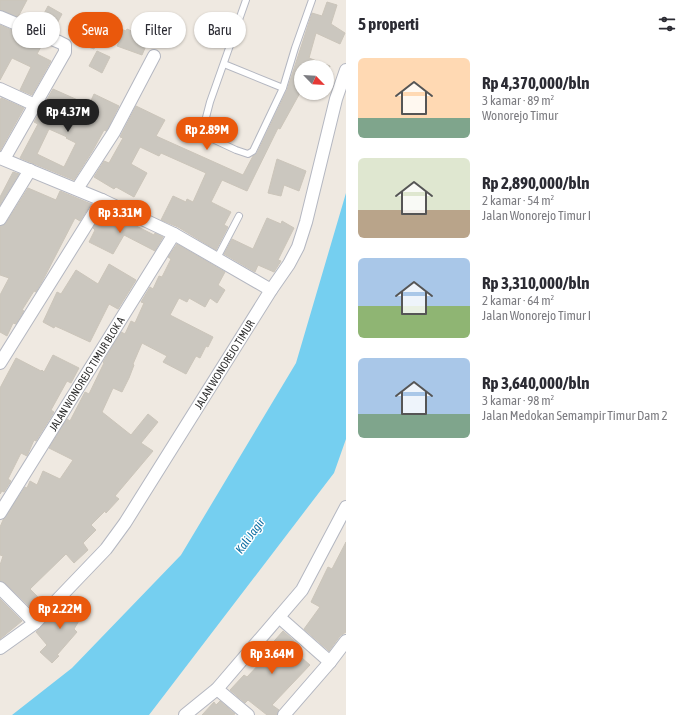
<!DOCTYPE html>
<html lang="id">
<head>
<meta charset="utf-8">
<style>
  body { margin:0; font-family:"Asap Condensed",sans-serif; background:#f2f2f3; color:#2b2b33; height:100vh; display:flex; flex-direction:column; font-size:15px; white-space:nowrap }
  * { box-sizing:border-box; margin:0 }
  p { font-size:13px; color:#7c7c81 }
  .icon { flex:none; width:22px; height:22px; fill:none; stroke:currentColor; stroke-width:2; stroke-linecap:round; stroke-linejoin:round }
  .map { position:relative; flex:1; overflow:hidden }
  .panel { display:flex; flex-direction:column; background:#fff; width:344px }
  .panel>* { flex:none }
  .banner { position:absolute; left:12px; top:12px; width:274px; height:36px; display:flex; gap:8px }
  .needle { width:26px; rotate:115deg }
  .tools { position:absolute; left:294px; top:60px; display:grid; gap:8px }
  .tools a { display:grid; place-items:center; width:40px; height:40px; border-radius:50%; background:#fff; box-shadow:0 1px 3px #0004; font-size:20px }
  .price { position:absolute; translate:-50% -34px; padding:0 9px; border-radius:14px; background:#ea580c; color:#fff; font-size:13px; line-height:26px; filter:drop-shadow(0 1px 2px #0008) }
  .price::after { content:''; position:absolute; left:50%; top:24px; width:12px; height:9px; margin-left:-6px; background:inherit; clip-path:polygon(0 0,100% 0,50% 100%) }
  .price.selected { background:#222; color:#fff }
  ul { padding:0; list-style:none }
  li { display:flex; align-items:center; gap:12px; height:100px; padding:0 12px }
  li span { display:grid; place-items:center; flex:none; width:112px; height:80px; border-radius:6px; color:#555 }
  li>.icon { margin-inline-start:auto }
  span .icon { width:48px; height:48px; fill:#fffc; stroke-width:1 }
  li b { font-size:17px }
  h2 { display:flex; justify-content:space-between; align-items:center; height:48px; padding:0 12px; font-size:17px }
  .chip { padding:0 14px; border-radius:18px; background:#fff; box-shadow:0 1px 3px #0004; font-size:14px; line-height:36px }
  .chip.selected { background:#ea580c; color:#fff }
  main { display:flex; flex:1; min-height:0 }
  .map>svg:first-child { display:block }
</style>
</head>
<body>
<main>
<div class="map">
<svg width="346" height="715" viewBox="0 0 346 715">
  <rect width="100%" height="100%" fill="#efe9e1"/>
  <path fill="#75cff0" d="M346 193V439L334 473 149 715H12L72 668 181 555 296 363Z"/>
  <path fill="#cbc7bf" stroke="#cbc5ba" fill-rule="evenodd" d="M0 0H27L18 17 0 10Z
    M327 2 337 5 331 24 345 33 340 44 316 33 309 58 330 66V67H301V91L280 129 278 128 247 191 222 180 211 202 231 212 224 225 228 227 216 250 178 227 161 220 173 196 186 202 187 199 193 202 206 173 161 153 159 156 140 147 131 164 147 173 134 197 116 187 114 189 94 177 104 161 109 163 123 138 120 137 136 106 165 120 156 136 243 175 253 156 257 153 287 90 312 13 322 16Z
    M48 6 62 14 53 31 38 25Z
    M89 17 126 31 127 29 149 39 142 55 117 46 120 40 101 32 94 49 77 43 81 31 84 32Z
    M0 25 43 43 37 54 51 61 32 95 20 90 31 67 12 58 0 80Z
    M97 51 110 57 102 73 89 66Z
    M53 89 89 105 94 94 119 106 108 128 106 131 104 130 93 150 74 180 20 158 38 124 34 122ZM49 129 67 137 66 138 76 143 64 167 37 154Z
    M1 98 24 108 0 151V101Z
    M277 159 306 171 299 191 284 185 281 196 268 193Z
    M13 172 19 174 0 205V197Z
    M28 188 56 200 60 191 91 204 80 221 75 218 43 280 36 292 34 291 22 310 24 311 16 324 13 323 7 336 0 332V295L9 278 0 275V226L6 223Z
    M105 210 154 235 155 233 163 237 155 251 124 235 113 254 89 242 95 230 93 228Z
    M267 218 281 224 282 221 294 228 278 260 281 261 274 272 258 265 255 272 224 254 232 239 253 249Z
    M177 244 225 272 218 285 225 290 217 303 210 298 205 307 189 298 187 302 179 298 170 315 213 337 208 347 206 346 200 358 196 356 186 374 163 362 167 356 142 343 133 364 134 365 129 378 122 392 113 388 102 412 131 435 148 414 158 422 141 443 153 451 115 496 119 499 106 513 105 511 91 525 96 530 83 543 88 550 74 563 66 554 30 589 44 603 35 612 5 583 0 581V565L3 556 0 555V527L3 520 25 487 27 488 30 481 37 485 43 471 60 479 73 460 49 448 67 419 70 421 85 392 89 394 104 363 103 362 121 332 125 334 131 321 135 323 144 303 141 302 150 287 153 289 159 276 162 277 171 259 168 257Z
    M109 264 136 280 118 309 109 304 90 342 64 330 55 326 54 328 43 322 57 292 61 294 76 270 98 284Z
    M53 355 79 368 71 383 67 381 51 410 54 412 36 441 34 440 27 456 21 453 8 479 11 481 4 492 2 491 0 494V388L16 358 41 371 42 370 44 372Z
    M346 542V632L340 636 329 651 304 629 320 607 311 602 328 567 332 569Z
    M0 599 22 621 0 639Z
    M70 600 85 611 74 629 77 632 57 655 59 656 52 663 40 652 47 645 36 632 55 613 58 616Z
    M283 631 299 645 294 651 310 665 272 705 279 710 277 715H267L248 700 245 703 230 690 244 675 247 677 263 660 260 657Z
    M220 701 235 714 233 715H202L214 702 216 705Z"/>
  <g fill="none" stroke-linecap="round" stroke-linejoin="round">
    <defs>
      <path id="lane" d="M246 0 210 102 203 129 206 136 236 150 248 154 253 151 283 88 295 48 312 0
        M224 64 283 88
        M216 260 239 216"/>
      <g id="street">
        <path d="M0 17 59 42 65 45V52L4 159"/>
        <path d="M0 89 35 105"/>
        <path d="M0 158 102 200 174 234 271 290"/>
        <path d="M77 189 114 132 154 56"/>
        <path d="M0 219 30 170"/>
        <path d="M0 363 102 200"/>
        <path id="s1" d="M0 513 174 234"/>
        <path d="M0 588 35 623"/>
        <path d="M279 617 330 662"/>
        <path id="s2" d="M0 648 35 623 106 549 125 523 271 290 289 264 298 247 306 222 336 99 346 70"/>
        <path d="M217 689 248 715"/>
        <path d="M185 715 217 689 302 590 346 507"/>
        <path d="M284 715 330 662 346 641"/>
      </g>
    </defs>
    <use href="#lane" stroke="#b4b7c1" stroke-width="8"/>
    <use href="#street" stroke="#b4b7c1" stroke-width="14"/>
    <use href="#lane" stroke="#fff" stroke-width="6"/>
    <use href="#street" stroke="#fff" stroke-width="12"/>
  </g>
  <g text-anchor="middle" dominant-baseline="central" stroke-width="3" stroke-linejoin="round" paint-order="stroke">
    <g font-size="11" fill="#2e2e2e" stroke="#fff">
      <text stroke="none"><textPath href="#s2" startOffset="365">JALAN WONOREJO TIMUR</textPath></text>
      <text stroke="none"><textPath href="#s1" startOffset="164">JALAN WONOREJO TIMUR BLOK A</textPath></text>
    </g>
    <g font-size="12" font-style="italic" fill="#0d6fa3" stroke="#fff">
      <text transform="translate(250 536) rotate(-54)">Kali Jagir</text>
    </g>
  </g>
</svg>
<div class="tools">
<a><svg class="needle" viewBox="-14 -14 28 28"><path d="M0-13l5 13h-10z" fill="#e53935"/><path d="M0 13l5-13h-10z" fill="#7c7c81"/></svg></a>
</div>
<b class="price selected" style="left:68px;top:133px">Rp 4.37M</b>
<b class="price" style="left:207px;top:151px">Rp 2.89M</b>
<b class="price" style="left:120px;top:234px">Rp 3.31M</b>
<b class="price" style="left:60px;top:630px">Rp 2.22M</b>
<b class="price" style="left:272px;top:675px">Rp 3.64M</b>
<div class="banner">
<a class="chip">Beli</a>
<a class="chip selected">Sewa</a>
<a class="chip">Filter</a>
<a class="chip">Baru</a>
</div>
</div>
<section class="panel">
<h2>5 properti<svg class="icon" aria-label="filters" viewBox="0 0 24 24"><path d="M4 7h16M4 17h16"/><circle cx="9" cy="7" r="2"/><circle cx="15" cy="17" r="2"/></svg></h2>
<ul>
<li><span style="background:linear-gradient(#ffd9b3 75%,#7fa58c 0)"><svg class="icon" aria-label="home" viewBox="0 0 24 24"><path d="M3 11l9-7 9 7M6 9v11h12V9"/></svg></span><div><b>Rp 4,370,000/bln</b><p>3 kamar · 89 m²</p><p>Wonorejo Timur</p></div></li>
<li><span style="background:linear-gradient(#dfe7d0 65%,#b9a48a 0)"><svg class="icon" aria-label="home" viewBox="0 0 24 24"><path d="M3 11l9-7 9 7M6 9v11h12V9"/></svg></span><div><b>Rp 2,890,000/bln</b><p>2 kamar · 54 m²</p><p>Jalan Wonorejo Timur I</p></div></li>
<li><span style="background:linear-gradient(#a9c7e8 60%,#8fb573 0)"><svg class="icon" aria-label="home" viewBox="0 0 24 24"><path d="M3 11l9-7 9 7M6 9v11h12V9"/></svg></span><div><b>Rp 3,310,000/bln</b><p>2 kamar · 64 m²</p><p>Jalan Wonorejo Timur I</p></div></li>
<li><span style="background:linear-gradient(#a9c7e8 70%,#7fa58c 0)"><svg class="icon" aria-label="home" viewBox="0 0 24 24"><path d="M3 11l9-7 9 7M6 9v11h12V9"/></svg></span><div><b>Rp 3,640,000/bln</b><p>3 kamar · 98 m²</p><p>Jalan Medokan Semampir Timur Dam 2</p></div></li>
</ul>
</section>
</main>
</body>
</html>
